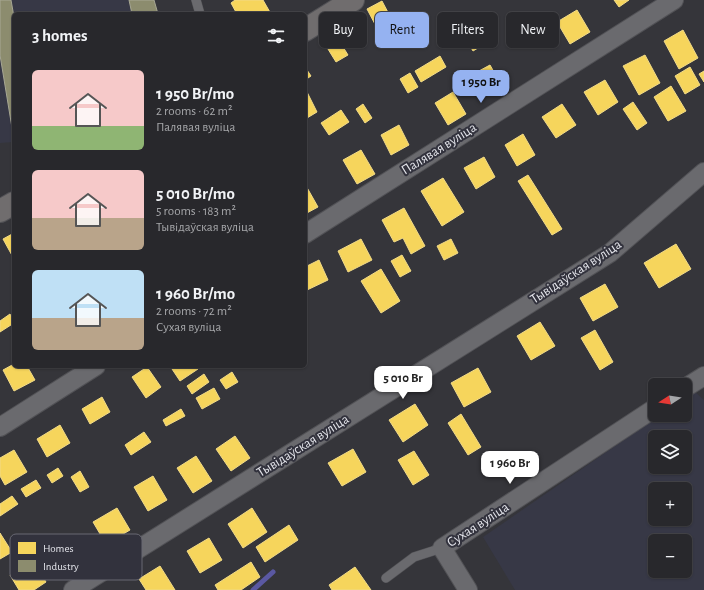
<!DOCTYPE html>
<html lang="en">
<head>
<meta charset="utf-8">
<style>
  body { margin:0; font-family:"Alegreya Sans",sans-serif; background:#303034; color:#f1f3f6; height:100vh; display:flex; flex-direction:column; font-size:15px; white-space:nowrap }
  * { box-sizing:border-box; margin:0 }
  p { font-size:13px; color:#a5a6a9 }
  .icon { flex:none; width:22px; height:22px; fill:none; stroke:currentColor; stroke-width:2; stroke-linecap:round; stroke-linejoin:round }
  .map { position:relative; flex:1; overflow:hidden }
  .sheet { position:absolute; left:12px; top:12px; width:295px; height:356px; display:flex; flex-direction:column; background:#28282c; border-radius:6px; box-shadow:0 1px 3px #0004,0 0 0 1px #444448 }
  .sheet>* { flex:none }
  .hud { position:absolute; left:319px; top:12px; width:325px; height:36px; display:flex; gap:8px }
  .needle { width:26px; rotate:258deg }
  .buttons { position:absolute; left:648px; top:378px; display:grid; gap:8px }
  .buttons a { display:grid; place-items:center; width:44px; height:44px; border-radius:6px; background:#28282c; box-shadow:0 1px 3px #0004,0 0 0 1px #444448; font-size:20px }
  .price { position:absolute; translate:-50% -34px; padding:0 9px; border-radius:8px; background:#fff; color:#222; font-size:13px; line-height:26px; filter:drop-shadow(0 1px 2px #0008) }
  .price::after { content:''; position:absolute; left:50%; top:24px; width:12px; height:9px; margin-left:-6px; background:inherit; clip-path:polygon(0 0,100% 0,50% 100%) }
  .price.selected { background:#95b2f1; color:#111 }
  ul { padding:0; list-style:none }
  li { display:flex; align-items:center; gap:12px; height:100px; padding:0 20px }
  li span { display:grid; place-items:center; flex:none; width:112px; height:80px; border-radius:6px; color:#555 }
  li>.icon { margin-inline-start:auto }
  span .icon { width:48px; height:48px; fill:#fffc; stroke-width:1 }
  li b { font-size:17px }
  h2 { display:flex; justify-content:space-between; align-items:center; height:48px; padding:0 20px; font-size:17px }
  .pill { padding:0 14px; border-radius:6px; background:#28282c; box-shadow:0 1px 3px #0004,0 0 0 1px #444448; font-size:14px; line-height:36px }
  .pill.selected { background:#95b2f1; color:#111 }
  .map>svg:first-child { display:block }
</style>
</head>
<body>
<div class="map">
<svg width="704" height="590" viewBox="0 0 704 590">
  <rect width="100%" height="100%" fill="#35353a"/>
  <path fill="#373846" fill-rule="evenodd" d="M0 0H154L158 14H14V142L0 143Z
    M694 391 704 400V590H515L483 537 660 415H685V398ZM655 437H685V467H655ZM655 489H685V519H655ZM655 541H685V571H655Z"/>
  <path fill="#f6d55c" stroke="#f1da87" d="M235 0H263L271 14H237L231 3Z
    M614 0H629L619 7Z
    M382 1 392 20 377 28 367 9Z
    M577 10 590 32 570 44 557 22Z
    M683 30 698 58 679 69 664 41Z
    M482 32 488 42 473 51 467 41Z
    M335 34 348 55 336 62 323 41Z
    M645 55 660 83 639 95 623 66Z
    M440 56 446 67 421 82 415 71Z
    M490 65 502 86 489 93 477 72Z
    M305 67 311 76 305 80Z
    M690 67 700 85 685 94 675 76Z
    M704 71V82L699 74Z
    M410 73 418 87 408 93 400 79Z
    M605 80 618 102 598 115 584 92Z
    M671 86 686 111 668 121 654 97Z
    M307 92 317 112 307 118 305 115V93Z
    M453 92 466 114 448 125 435 103Z
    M633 102 647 123 637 130 623 109Z
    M363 104 372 118 365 123 356 109Z
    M562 104 576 125 556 138 542 117Z
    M341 110 349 122 329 135 321 123Z
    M399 125 409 145 391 155 381 135Z
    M523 134 535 155 517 166 505 145Z
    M361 150 375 174 357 184 343 160Z
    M484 157 495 177 476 189 464 168Z
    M528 175 562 229 552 235 518 181Z
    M443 178 464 212 442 226 421 191Z
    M305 184 318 207 305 214Z
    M404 208 425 246 411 254 403 238 394 242 382 220Z
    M14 233V259L3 239Z
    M361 239 372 260 348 272 338 251Z
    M451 239 458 253 444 260 437 246Z
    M676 244 691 269 659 288 644 263Z
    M402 255 411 271 400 277 391 261Z
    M319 260 328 280 307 290 305 287V267Z
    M381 269 400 301 381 313 361 281Z
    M605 284 618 307 593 321 580 298Z
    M10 314 14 323 0 332V321Z
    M540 322 555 346 531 360 517 336Z
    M595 330 613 362 600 370 581 338Z
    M14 364V366H27L35 380 14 391 3 370Z
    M170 366H196L198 369 180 381Z
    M147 367 161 387 146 398 132 377Z
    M478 368 491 392 464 407 451 383Z
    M232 372 238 382 226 389 220 380Z
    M204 374 209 382 192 394 187 386Z
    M214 388 220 399 202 409 196 398Z
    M102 397 110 412 90 424 82 409Z
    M415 404 428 425 403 442 389 420Z
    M181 409 185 416 166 426 163 420Z
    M461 414 481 447 468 455 448 423Z
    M60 425 70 443 47 457 37 439Z
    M144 432 151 442 131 455 125 445Z
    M235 436 250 458 231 471 216 449Z
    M353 449 366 472 342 486 328 463Z
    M14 450 27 472 5 485 0 476V458Z
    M414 451 429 475 413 485 398 460Z
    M196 456 212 481 193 493 177 468Z
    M58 468 63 476 52 483 47 475Z
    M80 471 89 487 80 492 71 477Z
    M153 476 167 500 148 511 134 487Z
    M36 480 41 488 26 497 21 489Z
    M12 496 18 504 0 516V504Z
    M117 508 130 530 106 544 93 522Z
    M252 508 267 532 243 548 228 524Z
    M289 525 298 540 265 562 256 547Z
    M0 533 12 552 0 559Z
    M209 538 222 560 200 573 187 551Z
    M33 561 46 582 34 590H19L10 575Z
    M251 562 260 577 241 590H218L215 585Z
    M160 566 175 590H146L139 579Z
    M355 567 371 590H332L329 585Z"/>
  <path fill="#8c8c6e" stroke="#a7a794" d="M0 0H11L14 17V140L0 55Z
    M129 0H154L158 14H132Z"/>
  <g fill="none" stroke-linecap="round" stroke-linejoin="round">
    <path stroke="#5a58a2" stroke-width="5" d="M253 590 273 572"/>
    <defs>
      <path id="lane" d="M196 0 200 14
        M386 578 414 557 442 548"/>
      <path id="street" d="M305 234 674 0
        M685 388 704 376
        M0 427 96 366
        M73 590 610 253 704 172
        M468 590 442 548 655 408"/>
      <path id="secondary" d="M305 30 353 0
        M0 211 14 203"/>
    </defs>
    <use href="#lane" stroke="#525256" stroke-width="10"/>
    <use href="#street" stroke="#525256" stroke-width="20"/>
    <use href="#secondary" stroke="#525256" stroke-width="24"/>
    <use href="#lane" stroke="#6a6a6e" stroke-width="9"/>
    <use href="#street" stroke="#6a6a6e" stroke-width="18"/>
    <use href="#secondary" stroke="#706d6e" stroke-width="22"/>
  </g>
  <g text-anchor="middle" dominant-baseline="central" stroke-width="4" stroke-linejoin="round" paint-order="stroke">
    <g font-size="14" fill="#e5e6ec" stroke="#32323d">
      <text transform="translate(439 149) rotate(-32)">Палявая вуліца</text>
      <text transform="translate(576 272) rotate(-33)">Тывідаўская вуліца</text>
      <text transform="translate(303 446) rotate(-32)">Тывідаўская вуліца</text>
      <text transform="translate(478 525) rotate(-33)">Сухая вуліца</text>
    </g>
  </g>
  <rect x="10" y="534" width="132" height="46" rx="6" fill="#32323d" stroke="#686872" stroke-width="1"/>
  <rect x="18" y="542" width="18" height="12" fill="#f6d55c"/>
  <rect x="18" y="560" width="18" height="12" fill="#8c8c6e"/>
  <g font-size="11" fill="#e5e6ec">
    <text x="43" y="552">Homes</text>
    <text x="43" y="570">Industry</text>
  </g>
</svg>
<div class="buttons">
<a><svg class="needle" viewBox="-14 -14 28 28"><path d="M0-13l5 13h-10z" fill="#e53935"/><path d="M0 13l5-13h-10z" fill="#a5a6a9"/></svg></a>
<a><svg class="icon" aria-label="layers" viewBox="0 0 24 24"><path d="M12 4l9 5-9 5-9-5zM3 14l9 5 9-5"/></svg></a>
<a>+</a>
<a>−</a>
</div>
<b class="price selected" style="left:481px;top:104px">1 950 Br</b>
<b class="price" style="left:403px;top:400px">5 010 Br</b>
<b class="price" style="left:510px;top:485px">1 960 Br</b>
<div class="hud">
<a class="pill">Buy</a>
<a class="pill selected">Rent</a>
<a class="pill">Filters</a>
<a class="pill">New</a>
</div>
<section class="sheet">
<h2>3 homes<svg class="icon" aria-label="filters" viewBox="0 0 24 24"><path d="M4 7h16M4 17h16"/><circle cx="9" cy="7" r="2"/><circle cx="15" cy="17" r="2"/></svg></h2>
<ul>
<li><span style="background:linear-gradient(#f6c9c9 70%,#8fb573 0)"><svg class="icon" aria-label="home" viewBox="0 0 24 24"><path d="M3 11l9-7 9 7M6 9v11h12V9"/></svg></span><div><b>1 950 Br/mo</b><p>2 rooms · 62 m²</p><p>Палявая вуліца</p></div></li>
<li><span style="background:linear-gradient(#f6c9c9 60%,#b9a48a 0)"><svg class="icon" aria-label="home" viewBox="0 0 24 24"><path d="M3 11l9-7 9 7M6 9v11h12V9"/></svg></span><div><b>5 010 Br/mo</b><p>5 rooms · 183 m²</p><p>Тывідаўская вуліца</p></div></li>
<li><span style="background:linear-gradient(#bfe0f5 60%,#b9a48a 0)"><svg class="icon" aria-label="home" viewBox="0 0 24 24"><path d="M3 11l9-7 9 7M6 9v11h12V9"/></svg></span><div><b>1 960 Br/mo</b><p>2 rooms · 72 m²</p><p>Сухая вуліца</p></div></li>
</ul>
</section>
</div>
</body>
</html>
